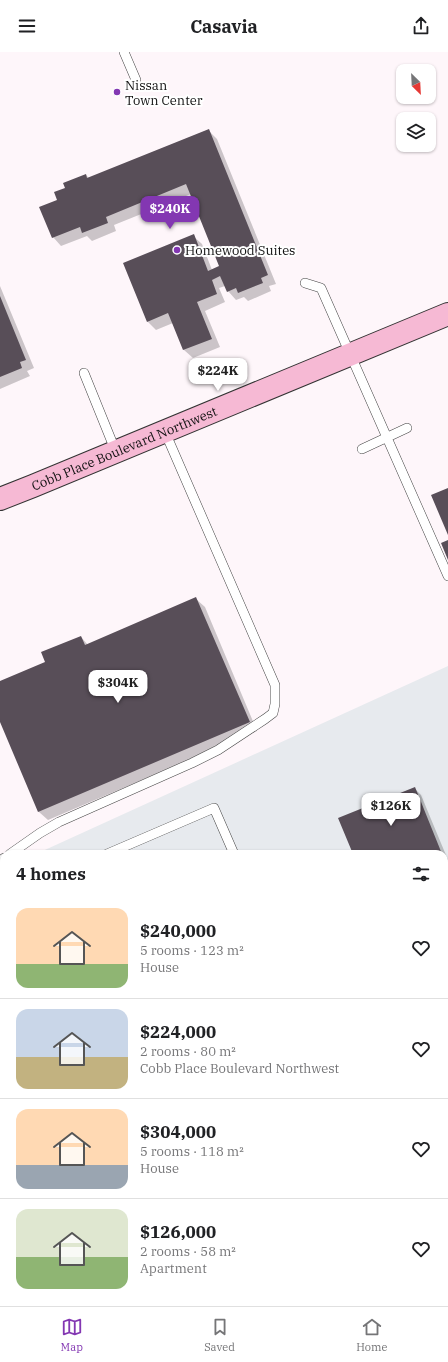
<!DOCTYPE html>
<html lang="en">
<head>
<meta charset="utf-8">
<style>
  body { margin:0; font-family:"IBM Plex Serif",serif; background:#f2f2f2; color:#202124; height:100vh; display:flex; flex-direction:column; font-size:15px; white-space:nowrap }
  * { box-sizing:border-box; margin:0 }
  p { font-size:13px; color:#757577 }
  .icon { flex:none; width:22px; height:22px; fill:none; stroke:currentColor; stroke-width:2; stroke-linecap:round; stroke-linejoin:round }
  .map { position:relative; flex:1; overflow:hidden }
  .sheet { position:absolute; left:0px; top:798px; width:448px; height:456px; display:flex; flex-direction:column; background:#fff; border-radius:12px 12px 0 0; box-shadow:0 1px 3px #0004 }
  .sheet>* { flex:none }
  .needle { width:26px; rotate:156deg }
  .fabs { position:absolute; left:396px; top:12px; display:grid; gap:8px }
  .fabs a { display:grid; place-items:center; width:40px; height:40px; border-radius:8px; background:#fff; box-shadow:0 1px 3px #0004; font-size:20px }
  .price { position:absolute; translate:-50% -34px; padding:0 9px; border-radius:8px; background:#fff; color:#222; font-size:13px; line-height:26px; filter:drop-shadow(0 1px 2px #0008) }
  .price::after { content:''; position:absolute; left:50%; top:24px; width:12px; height:9px; margin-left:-6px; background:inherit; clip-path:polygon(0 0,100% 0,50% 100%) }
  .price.current { background:#8337b2; color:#fff }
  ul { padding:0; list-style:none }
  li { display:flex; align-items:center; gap:12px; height:100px; padding:0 16px }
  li+li { border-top:1px solid #e0e0e0 }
  li span { display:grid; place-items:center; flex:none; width:112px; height:80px; border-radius:12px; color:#555 }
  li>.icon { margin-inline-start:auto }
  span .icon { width:48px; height:48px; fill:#fffc; stroke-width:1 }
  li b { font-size:17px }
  h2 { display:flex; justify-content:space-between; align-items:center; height:48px; padding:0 16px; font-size:17px }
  header { display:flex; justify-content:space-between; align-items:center; height:52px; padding:0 16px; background:#fff; font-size:18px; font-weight:700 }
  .tabs { display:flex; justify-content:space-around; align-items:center; height:56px; border-top:1px solid #e0e0e0; background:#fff; font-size:11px; color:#757577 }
  .tabs a { display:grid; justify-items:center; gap:2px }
  .tabs .current { color:#8337b2 }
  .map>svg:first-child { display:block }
</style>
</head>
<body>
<header><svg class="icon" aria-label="menu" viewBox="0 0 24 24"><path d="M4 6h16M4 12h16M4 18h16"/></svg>Casavia<svg class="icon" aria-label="share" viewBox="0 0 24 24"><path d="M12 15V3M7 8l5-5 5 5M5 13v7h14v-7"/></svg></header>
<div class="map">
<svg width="448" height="1254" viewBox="0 0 448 1254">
  <rect width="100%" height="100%" fill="#fef6fa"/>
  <path fill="#e7eaee" d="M448 614V1254H406V1250H444V802H36Z
    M4 816V1078L0 1069V834Z
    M82 1250H362L353 1254H84Z"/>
  <path fill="#0003" d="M208 78 217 87 276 232 269 234 271 239 248 249 244 245 236 248 228 239 225 234 219 236 225 250 205 259 220 295 193 306 184 298 173 271 156 278 148 270 193 184 202 192 212 218 220 215 191 142 114 173 116 179 92 189 87 184 61 194 53 185 58 148 66 136 86 123 89 126Z
    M0 234 34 316 27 319 30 324 0 337Z
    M196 547 205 555 257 679 48 768 39 760 0 667V630L47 610 81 585 88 593Z
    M414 736 421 743 448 808V821L444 822V802H354Z
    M448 929V1048L444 1049V931Z"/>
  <path fill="#584e58" d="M209 77 268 223 261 226 263 231 238 241 236 236 227 240 220 224 212 228 217 242 197 250 212 287 183 298 168 261 147 270 123 211 194 182 208 219 219 214 186 132 106 165 108 171 82 181 80 175 52 186 39 155 57 148 54 140 65 136 63 131 86 122 87 126Z
    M0 244 26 308 20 310 22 316 0 325Z
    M448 436V483L431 443Z
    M448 488V508L441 491Z
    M196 545 250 670 38 760 0 670V629L45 610 41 600 81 584 85 593Z
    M415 735 442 802H353L338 766Z
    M448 928V1038L444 1040V930Z"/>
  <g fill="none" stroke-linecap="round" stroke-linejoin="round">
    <defs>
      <path id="lane" d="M124 0 136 28
        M305 231 321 236 448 524
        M84 321 116 400
        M362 397 407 376
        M10 802 40 781 59 770 192 711 218 698 265 667 273 661 275 652V633L165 380
        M107 802 214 756 234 802
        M0 809 4 806
        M444 858 448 856
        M448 1102 445 1103 448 1110
        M444 1172 448 1170
        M0 1236 4 1235
        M211 1250 212 1254
        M256 1254 265 1250"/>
      <g id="secondary">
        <path id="s1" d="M0 447 33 434 448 262"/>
      </g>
    </defs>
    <use href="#lane" stroke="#444" stroke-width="10"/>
    <use href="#secondary" stroke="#333" stroke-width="24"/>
    <use href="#lane" stroke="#fff" stroke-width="9"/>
    <use href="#secondary" stroke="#f6b9d4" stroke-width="22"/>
  </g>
  <g fill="#8337b2" stroke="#fff" stroke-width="1.5">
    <circle cx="117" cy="40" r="4"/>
    <circle cx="177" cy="198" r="4"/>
  </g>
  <g text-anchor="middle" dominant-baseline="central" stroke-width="4" stroke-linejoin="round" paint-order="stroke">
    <g font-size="13" fill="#111" stroke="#fff" text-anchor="start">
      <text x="125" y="33">Nissan<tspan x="125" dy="15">Town Center</tspan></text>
      <text x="185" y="198">Homewood Suites</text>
    </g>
    <g font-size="13" fill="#111" stroke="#fff">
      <text stroke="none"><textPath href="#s1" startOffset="134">Cobb Place Boulevard Northwest</textPath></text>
    </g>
  </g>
</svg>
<div class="fabs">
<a><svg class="needle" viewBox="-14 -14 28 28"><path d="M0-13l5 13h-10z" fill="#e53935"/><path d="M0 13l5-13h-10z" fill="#757577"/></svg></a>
<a><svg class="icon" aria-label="layers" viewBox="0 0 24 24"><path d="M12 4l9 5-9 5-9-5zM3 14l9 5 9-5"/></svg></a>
</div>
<b class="price current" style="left:170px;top:178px">$240K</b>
<b class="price" style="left:218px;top:340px">$224K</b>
<b class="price" style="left:118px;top:652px">$304K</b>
<b class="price" style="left:391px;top:775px">$126K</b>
<section class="sheet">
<h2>4 homes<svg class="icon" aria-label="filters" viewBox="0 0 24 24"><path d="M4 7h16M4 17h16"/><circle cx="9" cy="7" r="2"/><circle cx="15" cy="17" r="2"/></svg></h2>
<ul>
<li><span style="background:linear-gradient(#ffd9b3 70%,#8fb573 0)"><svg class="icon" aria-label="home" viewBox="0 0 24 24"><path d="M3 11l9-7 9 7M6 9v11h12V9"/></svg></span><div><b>$240,000</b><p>5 rooms · 123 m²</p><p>House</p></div><svg class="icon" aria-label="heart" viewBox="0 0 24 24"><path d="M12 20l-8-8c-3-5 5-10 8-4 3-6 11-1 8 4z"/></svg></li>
<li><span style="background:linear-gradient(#c9d6e8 60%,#c2b280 0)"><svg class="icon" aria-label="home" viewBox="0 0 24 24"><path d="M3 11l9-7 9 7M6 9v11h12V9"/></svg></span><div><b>$224,000</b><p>2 rooms · 80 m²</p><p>Cobb Place Boulevard Northwest</p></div><svg class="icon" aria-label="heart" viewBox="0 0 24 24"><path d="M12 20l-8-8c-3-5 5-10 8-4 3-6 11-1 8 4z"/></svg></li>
<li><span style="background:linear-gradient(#ffd9b3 70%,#9aa5b1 0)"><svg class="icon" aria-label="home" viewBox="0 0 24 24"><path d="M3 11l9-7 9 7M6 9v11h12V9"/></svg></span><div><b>$304,000</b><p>5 rooms · 118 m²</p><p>House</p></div><svg class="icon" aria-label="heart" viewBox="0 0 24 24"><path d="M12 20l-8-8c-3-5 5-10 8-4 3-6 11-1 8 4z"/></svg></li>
<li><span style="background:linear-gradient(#dfe7d0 60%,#8fb573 0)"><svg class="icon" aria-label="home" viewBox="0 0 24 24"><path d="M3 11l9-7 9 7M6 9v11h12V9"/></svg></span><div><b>$126,000</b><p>2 rooms · 58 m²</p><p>Apartment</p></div><svg class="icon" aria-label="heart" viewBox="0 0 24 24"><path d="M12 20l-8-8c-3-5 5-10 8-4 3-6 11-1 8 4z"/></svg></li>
</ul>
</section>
</div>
<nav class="tabs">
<a class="current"><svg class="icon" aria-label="map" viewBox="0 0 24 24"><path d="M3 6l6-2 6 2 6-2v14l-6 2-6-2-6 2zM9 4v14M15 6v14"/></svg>Map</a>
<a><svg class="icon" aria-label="saved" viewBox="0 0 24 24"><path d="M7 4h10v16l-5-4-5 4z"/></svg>Saved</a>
<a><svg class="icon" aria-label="home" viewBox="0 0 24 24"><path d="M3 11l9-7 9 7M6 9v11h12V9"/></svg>Home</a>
</nav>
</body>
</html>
